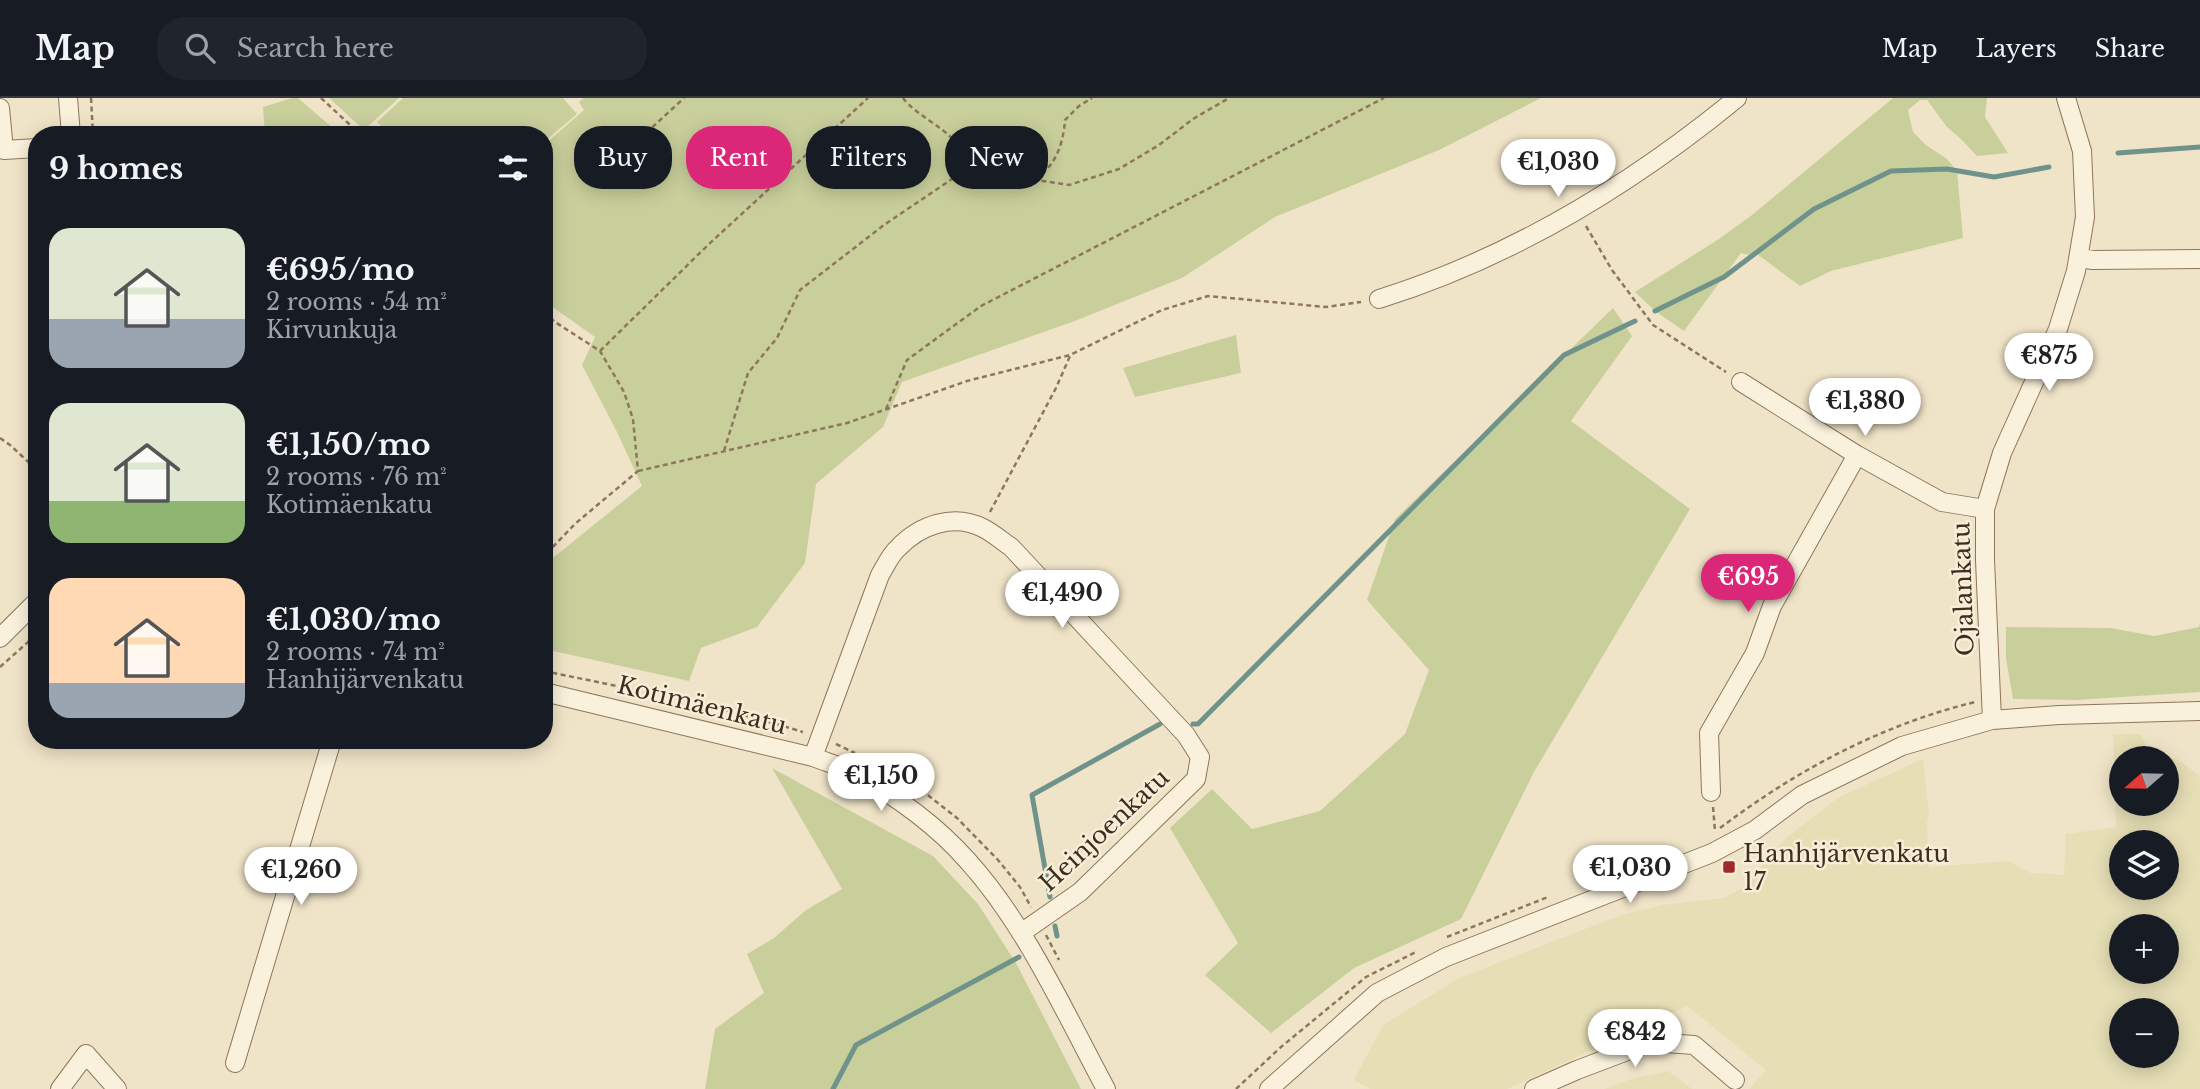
<!DOCTYPE html>
<html lang="en">
<head>
<meta charset="utf-8">
<style>
  body { margin:0; font-family:"Libre Baskerville",serif; background:#20242c; color:#f1f3f6; height:100vh; display:flex; flex-direction:column; font-size:26px; white-space:nowrap }
  * { box-sizing:border-box; margin:0 }
  p { font-size:23px; color:#9ea1a6 }
  .icon { flex:none; width:38px; height:38px; fill:none; stroke:currentColor; stroke-width:2; stroke-linecap:round; stroke-linejoin:round }
  .map { position:relative; flex:1; overflow:hidden }
  .side { position:absolute; left:28px; top:28px; width:525px; height:623px; display:flex; flex-direction:column; background:#171b24; border-radius:28px; box-shadow:0 4px 18px #0003 }
  .side>* { flex:none }
  .top-card { position:absolute; left:574px; top:28px; width:665px; height:63px; display:flex; gap:14px }
  .needle { width:46px; rotate:250deg }
  .buttons { position:absolute; left:2109px; top:648px; display:grid; gap:14px }
  .buttons a { display:grid; place-items:center; width:70px; height:70px; border-radius:50%; background:#171b24; box-shadow:0 4px 18px #0003; font-size:35px }
  .price { position:absolute; translate:-50% -60px; padding:0 16px; border-radius:24px; background:#fff; color:#222; font-size:23px; line-height:46px; filter:drop-shadow(0 2px 4px #0008) }
  .price::after { content:''; position:absolute; left:50%; top:42px; width:21px; height:16px; margin-left:-10px; background:inherit; clip-path:polygon(0 0,100% 0,50% 100%) }
  .price.current { background:#db2777; color:#fff }
  ul { padding:0; list-style:none }
  li { display:flex; align-items:center; gap:21px; height:175px; padding:0 21px }
  li span { display:grid; place-items:center; flex:none; width:196px; height:140px; border-radius:21px; color:#555 }
  li>.icon { margin-inline-start:auto }
  span .icon { width:84px; height:84px; fill:#fffc; stroke-width:1 }
  li b { font-size:30px }
  h2 { display:flex; justify-content:space-between; align-items:center; height:84px; padding:0 21px; font-size:30px }
  .chip { padding:0 24px; border-radius:28px; background:#171b24; box-shadow:0 4px 18px #0003; font-size:24px; line-height:63px }
  .chip.current { background:#db2777; color:#fff }
  header { display:flex; align-items:center; gap:42px; box-sizing:border-box; height:98px; padding:0 35px; background:#171b24; border-bottom:2px solid #363941 }
  header strong { font-size:33px }
  nav { display:flex; gap:38px; margin-inline-start:auto; font-size:24px }
  .search { width:490px; height:63px; background:#20242c; display:flex; align-items:center; gap:18px; box-sizing:border-box; padding:0 24px; border-radius:28px; color:#9ea1a6; font-size:26px }
  .map>svg:first-child { display:block }
</style>
</head>
<body>
<header>
<strong>Map</strong>
<div class="search"><svg class="icon" aria-label="search" viewBox="0 0 24 24"><circle cx="10" cy="10" r="6"/><path d="M15 15l6 6"/></svg>Search here</div>
<nav><a>Map</a><a>Layers</a><a>Share</a></nav>
</header>
<div class="map">
<svg width="2200" height="991" viewBox="0 0 2200 991">
  <rect width="100%" height="100%" fill="#f0e4c8"/>
  <path fill="#e6deb5" fill-rule="evenodd" d="M2113 636H2141L2147 650 2178 662 2200 678V991H1749L1766 972 1687 908 1507 991H1370L1354 982 1383 927 1459 880 1624 816 1663 807 1724 800 1742 790 1786 740 1839 699 1923 661 1929 717 1927 724 1929 769 2009 763 2030 775 2064 777 2066 736 2116 729ZM2121 660H2166V705H2121ZM2121 744H2166V789H2121ZM2121 828H2166V873H2121ZM2121 912H2166V957H2121Z
    M1668 973 1692 991H1604L1634 980Z"/>
  <path fill="#c9cf9b" d="M292 0H298L341 37H265L263 9Z
    M329 0H399L364 32Z
    M403 0H563L577 16 544 44V37H391L377 24Z
    M584 0H1541L1439 52 1275 119 1182 180 1075 223 902 284 883 329 816 386 805 465 757 529 701 550 689 583 544 551V467L642 388 616 332 582 267 595 239 544 203V47L584 12 579 4Z
    M1893 0H1987L1985 19 2008 55 1977 58 1961 41 1947 29 1927 2H1920L1908 12 1913 34 1926 47 1947 61 1957 73 1963 140 1831 173 1800 188 1757 156 1753 158 1741 155 1684 233 1655 213 1635 194 1719 141 1752 117Z
    M1613 210 1632 238 1571 323 1690 411 1534 674 1461 821 1354 870 1271 935 1205 877 1238 845 1170 730 1212 691 1252 731 1320 713 1405 636 1429 572 1367 502 1395 421Z
    M1236 237 1241 275 1135 299 1123 270Z
    M2200 524V594L2076 602 2013 601 2006 560V529L2111 530 2154 538 2199 529Z
    M772 670 933 758 978 806 1016 865 1081 991H705L715 931 764 895 747 856 774 840 806 812 842 791Z"/>
  <g fill="none" stroke-linecap="round" stroke-linejoin="round">
    <path stroke="#6f938a" stroke-width="5" d="M2118 55 2200 49
      M1655 213 1724 179 1814 111 1891 73 1947 71 1994 79 2049 69
      M1193 626H1198L1564 257 1635 223
      M1050 799 1032 697 1160 626
      M1055 828 1057 838
      M833 991 856 947 1019 859"/>
    <defs>
      <path id="minor" d="M68 0 71 37
        M0 10 4 52 37 50
        M2080 160 2093 162 2200 161
        M1379 201C1510 160 1631 87 1737 0
        M1741 284 1857 357 1942 404 1985 411
        M0 540 37 503
        M544 594 813 659C826 664 840 668 853 674 894 697 936 727 967 762 1026 827 1065 915 1106 991
        M1992 622 1985 462V411L2002 355 2058 231 2076 173 2085 119 2082 53 2066 0
        M813 659 880 477C885 469 890 457 898 450 920 427 953 415 983 430 993 435 1002 443 1011 449L1186 637 1200 659 1196 681 1080 794 1021 835
        M1711 694 1709 635 1755 555 1772 508 1857 357
        M235 965 332 642
        M60 991 86 956 117 991
        M1269 991 1377 895 1446 859 1712 755 1755 732 1802 697 1902 648 1992 622 2059 617 2200 613
        M1534 991 1577 972 1651 944 1694 947 1735 982"/>
    </defs>
    <use href="#minor" stroke="#8d765c" stroke-width="20"/>
    <path stroke="#8d765c" stroke-width="2.5" stroke-dasharray="5 3.5" stroke-linecap="butt" d="M91 0 93 37
      M321 0 361 37
      M903 0C916 18 953 33 960 52 963 59 962 71 963 79
      M646 35 684 0
      M1025 79C1030 78 1038 77 1042 75 1058 64 1064 39 1065 22L1079 8 1092 0
      M1586 128 1612 172 1653 227 1726 274
      M544 214 555 224 600 253 624 294 633 321 638 373 576 425 544 458
      M600 253 709 146 868 0
      M886 311 907 262 981 208 1384 0
      M0 340 10 347 37 372
      M724 353 748 275 777 240 800 192 884 127 952 81 991 75 1069 87 1119 71 1159 47 1193 21 1229 0
      M638 373 847 325 967 283 1070 257 1162 212 1208 198 1326 209 1361 204
      M990 414 1056 290 1070 258
      M0 569 37 536
      M544 573C631 591 718 608 803 634
      M836 646 855 655
      M870 662 911 684 957 720 998 762 1020 789 1031 809
      M1713 709 1715 733
      M1720 730C1797 672 1881 627 1975 604
      M1046 837 1059 862
      M1447 839 1548 799
      M1236 991 1281 949 1366 879 1416 854"/>
    <use href="#minor" stroke="#faf1dc" stroke-width="18"/>
  </g>
  <rect fill="#9e2a2b" stroke="#f7eed8" stroke-width="2.5" x="1722" y="762" width="14" height="14" rx="3.5"/>
  <g text-anchor="middle" dominant-baseline="central" stroke-width="5" stroke-linejoin="round" paint-order="stroke">
    <g font-size="24" fill="#3d2e20" stroke="#f7eed8">
      <text transform="translate(1963 491) rotate(-92)">Ojalankatu</text>
      <text transform="translate(702 607) rotate(14)">Kotimäenkatu</text>
      <text transform="translate(1104 732) rotate(-43)">Heinjoenkatu</text>
    </g>
    <g font-size="24" fill="#3d2e20" stroke="#f7eed8" text-anchor="start">
      <text x="1743" y="755">Hanhijärvenkatu<tspan x="1743" dy="28">17</tspan></text>
    </g>
  </g>
</svg>
<div class="buttons">
<a><svg class="needle" viewBox="-14 -14 28 28"><path d="M0-13l5 13h-10z" fill="#e53935"/><path d="M0 13l5-13h-10z" fill="#9ea1a6"/></svg></a>
<a><svg class="icon" aria-label="layers" viewBox="0 0 24 24"><path d="M12 4l9 5-9 5-9-5zM3 14l9 5 9-5"/></svg></a>
<a>+</a>
<a>−</a>
</div>
<b class="price" style="left:1558px;top:101px">€1,030</b>
<b class="price" style="left:2049px;top:295px">€875</b>
<b class="price" style="left:1865px;top:340px">€1,380</b>
<b class="price current" style="left:1748px;top:516px">€695</b>
<b class="price" style="left:1062px;top:532px">€1,490</b>
<b class="price" style="left:881px;top:715px">€1,150</b>
<b class="price" style="left:1630px;top:807px">€1,030</b>
<b class="price" style="left:301px;top:809px">€1,260</b>
<b class="price" style="left:1635px;top:971px">€842</b>
<div class="top-card">
<a class="chip">Buy</a>
<a class="chip current">Rent</a>
<a class="chip">Filters</a>
<a class="chip">New</a>
</div>
<section class="side">
<h2>9 homes<svg class="icon" aria-label="filters" viewBox="0 0 24 24"><path d="M4 7h16M4 17h16"/><circle cx="9" cy="7" r="2"/><circle cx="15" cy="17" r="2"/></svg></h2>
<ul>
<li><span style="background:linear-gradient(#dfe7d0 65%,#9aa5b1 0)"><svg class="icon" aria-label="home" viewBox="0 0 24 24"><path d="M3 11l9-7 9 7M6 9v11h12V9"/></svg></span><div><b>€695/mo</b><p>2 rooms · 54 m²</p><p>Kirvunkuja</p></div></li>
<li><span style="background:linear-gradient(#dfe7d0 70%,#8fb573 0)"><svg class="icon" aria-label="home" viewBox="0 0 24 24"><path d="M3 11l9-7 9 7M6 9v11h12V9"/></svg></span><div><b>€1,150/mo</b><p>2 rooms · 76 m²</p><p>Kotimäenkatu</p></div></li>
<li><span style="background:linear-gradient(#ffd9b3 75%,#9aa5b1 0)"><svg class="icon" aria-label="home" viewBox="0 0 24 24"><path d="M3 11l9-7 9 7M6 9v11h12V9"/></svg></span><div><b>€1,030/mo</b><p>2 rooms · 74 m²</p><p>Hanhijärvenkatu</p></div></li>
</ul>
</section>
</div>
</body>
</html>
